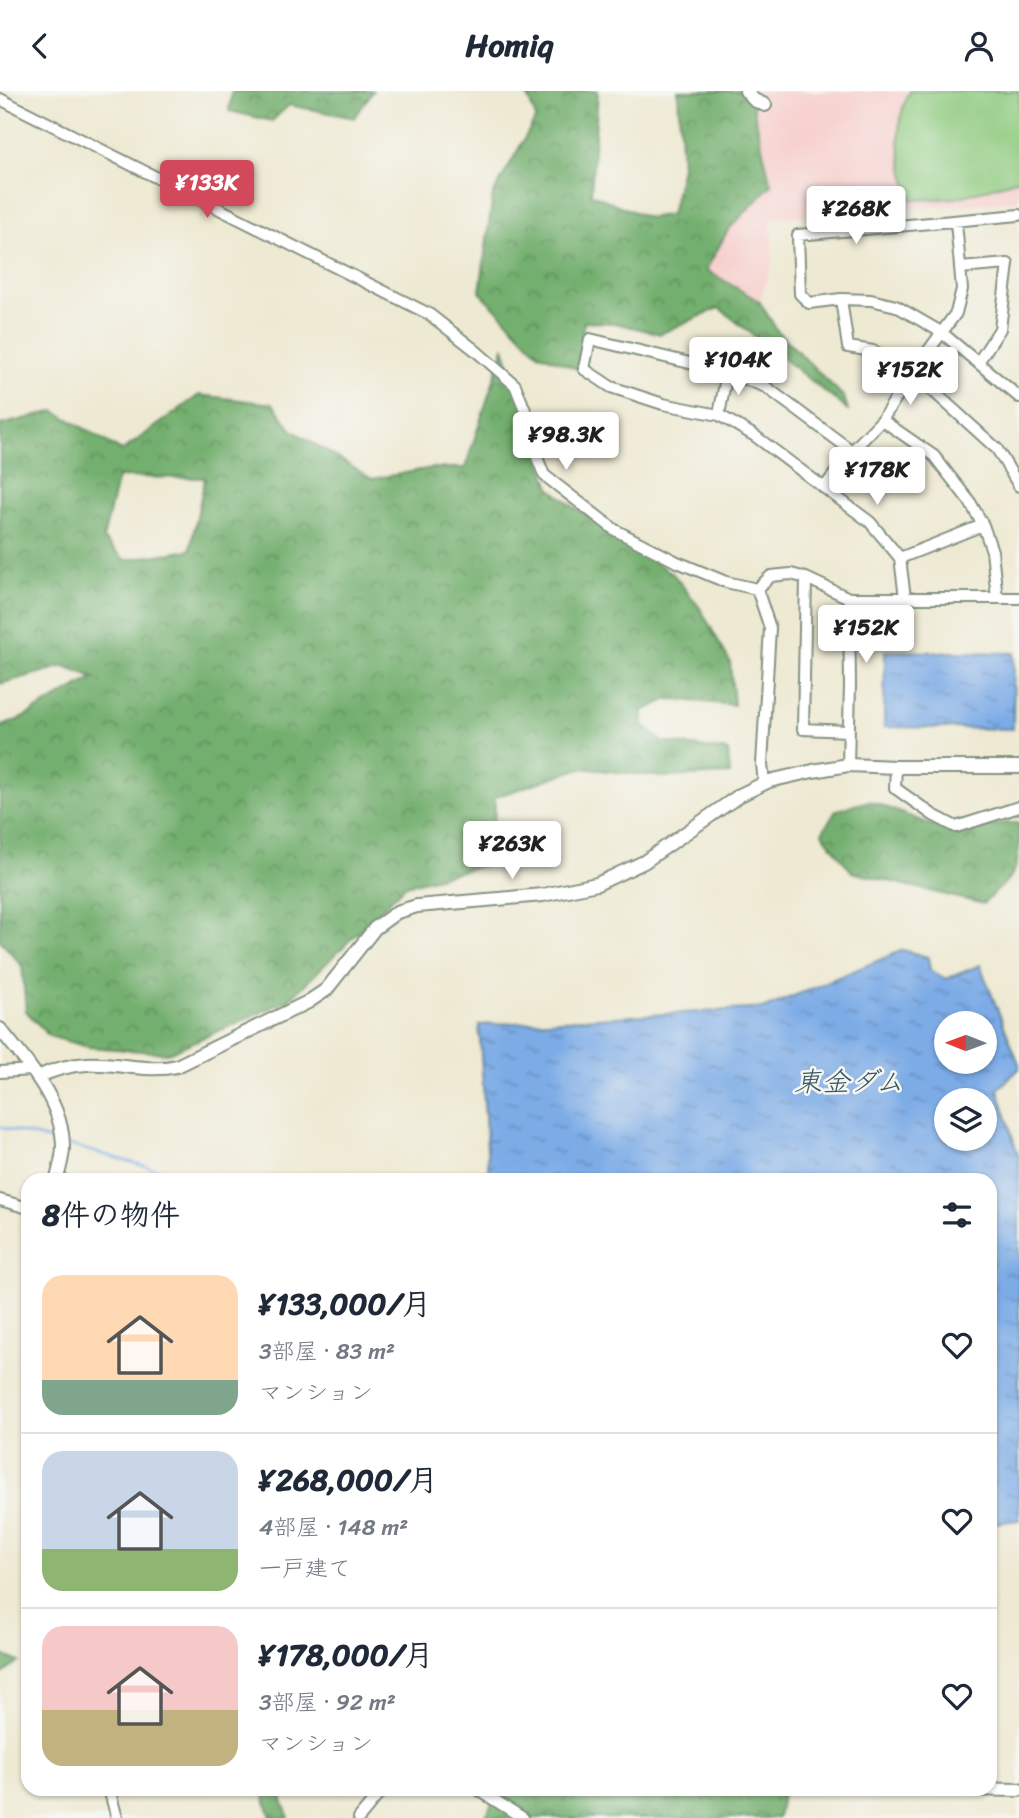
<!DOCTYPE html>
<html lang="ja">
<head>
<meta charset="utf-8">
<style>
  body { margin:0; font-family:Sriracha,"Klee One",sans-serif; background:#f2f2f3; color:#1f2937; height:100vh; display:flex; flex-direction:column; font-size:26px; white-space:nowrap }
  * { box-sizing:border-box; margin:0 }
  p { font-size:23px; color:#747a83 }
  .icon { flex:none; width:38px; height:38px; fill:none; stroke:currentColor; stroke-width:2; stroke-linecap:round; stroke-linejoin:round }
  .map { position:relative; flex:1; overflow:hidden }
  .sheet { position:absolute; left:21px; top:1082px; width:976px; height:623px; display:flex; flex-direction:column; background:#fff; border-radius:21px; box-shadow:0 2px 5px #0004 }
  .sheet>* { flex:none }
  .needle { width:46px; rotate:271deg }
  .tools { position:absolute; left:934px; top:920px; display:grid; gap:14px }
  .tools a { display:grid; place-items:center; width:63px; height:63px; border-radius:50%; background:#fff; box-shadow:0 2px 5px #0004; font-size:35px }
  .price { position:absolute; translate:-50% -60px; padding:0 16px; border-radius:7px; background:#fff; color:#222; font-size:23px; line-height:46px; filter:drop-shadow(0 2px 4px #0008) }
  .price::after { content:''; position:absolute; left:50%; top:42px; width:21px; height:16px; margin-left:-10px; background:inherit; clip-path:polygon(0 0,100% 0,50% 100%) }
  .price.on { background:#d1495b; color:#fff }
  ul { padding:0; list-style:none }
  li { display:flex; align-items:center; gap:21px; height:175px; padding:0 21px }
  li+li { border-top:2px solid #e0e1e3 }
  li span { display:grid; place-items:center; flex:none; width:196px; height:140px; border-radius:21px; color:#555 }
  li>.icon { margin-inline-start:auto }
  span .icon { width:84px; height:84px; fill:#fffc; stroke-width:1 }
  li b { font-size:30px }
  h2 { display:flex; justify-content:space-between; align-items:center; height:84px; padding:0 21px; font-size:30px }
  header { display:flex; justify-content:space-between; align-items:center; height:91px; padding:0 21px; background:#fff; font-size:32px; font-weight:700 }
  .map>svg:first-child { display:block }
</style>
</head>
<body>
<header><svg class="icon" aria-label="back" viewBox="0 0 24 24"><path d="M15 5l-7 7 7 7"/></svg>Homiq<svg class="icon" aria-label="person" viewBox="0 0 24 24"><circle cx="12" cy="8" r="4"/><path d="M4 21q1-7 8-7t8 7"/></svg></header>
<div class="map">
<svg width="1019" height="1727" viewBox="0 0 1019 1727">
  <defs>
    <pattern id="forest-crowns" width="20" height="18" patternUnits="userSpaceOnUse" patternTransform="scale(1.75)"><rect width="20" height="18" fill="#73af6e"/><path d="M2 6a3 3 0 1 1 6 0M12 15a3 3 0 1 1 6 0" fill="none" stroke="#5e905b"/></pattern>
    <pattern id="water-ripples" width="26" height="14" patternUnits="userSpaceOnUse" patternTransform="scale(1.75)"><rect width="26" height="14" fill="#7cabe6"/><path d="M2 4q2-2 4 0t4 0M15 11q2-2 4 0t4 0" fill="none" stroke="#658cbb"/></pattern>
  </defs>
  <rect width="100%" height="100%" fill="#f6f6f2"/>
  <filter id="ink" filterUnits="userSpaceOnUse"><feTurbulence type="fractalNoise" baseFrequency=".0143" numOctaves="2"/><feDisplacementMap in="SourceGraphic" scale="14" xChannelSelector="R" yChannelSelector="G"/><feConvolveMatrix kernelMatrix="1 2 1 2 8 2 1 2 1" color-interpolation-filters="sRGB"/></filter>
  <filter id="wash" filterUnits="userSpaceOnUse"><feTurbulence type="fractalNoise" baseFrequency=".00686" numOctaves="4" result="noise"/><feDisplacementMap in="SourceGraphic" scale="28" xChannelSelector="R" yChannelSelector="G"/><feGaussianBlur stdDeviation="1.57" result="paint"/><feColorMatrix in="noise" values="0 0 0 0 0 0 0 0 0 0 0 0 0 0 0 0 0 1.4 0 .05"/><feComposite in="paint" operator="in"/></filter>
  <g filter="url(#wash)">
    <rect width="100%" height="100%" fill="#eee9d2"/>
    <path fill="#f7d0ce" d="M749 0H1019V110L772 127V173L759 210 706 179 728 139 771 94Z"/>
    <path fill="url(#forest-crowns)" stroke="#497651" stroke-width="2" fill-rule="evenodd" d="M232 0H373L354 27 289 14 272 30 229 20Z
      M522 0H598L591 103 649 127 671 123 682 76 678 0H749L771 94 728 139 706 179 759 210 778 241 844 306 848 319 719 217 660 243 615 232 584 231 577 278 538 262 480 201 493 103 536 27 528 6Z
      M504 257 550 397 577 418 673 483 700 517 730 571 734 614 668 608 643 620V634L663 651 728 660 730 683 663 686 581 677 495 706 493 772 406 794 289 909 168 962 88 956 49 945 26 920 22 875 0 849V636L20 628 94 586 64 575 0 593V334L55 320 122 360 199 304 273 313 292 339 372 388 432 377H465ZM118 386 205 387 190 459 125 469 103 448Z
      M869 710 957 743 1003 732H1019C1019 783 1019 779 983 813L852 781 822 742 836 719Z
      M0 1563 19 1571 0 1585Z
      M262 1698H284L282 1709 289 1727H271Z
      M499 1698H783L778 1727H485Z"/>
    <path fill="#8fcb80" stroke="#57845a" stroke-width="2" d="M910 0H1019V88L957 107 912 109C900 74 891 35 910 0Z"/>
    <path fill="url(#water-ripples)" stroke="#4e748d" stroke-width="2" fill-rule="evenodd" d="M885 560 1014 562 1013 638 884 636Z
      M903 859 928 866 930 879 946 888 980 874 1019 973V978L998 998 1019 1067V1429L997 1432 991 1428 990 1088H489L479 934 765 917ZM947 933H985V971H947ZM947 1010H985V1048H947Z"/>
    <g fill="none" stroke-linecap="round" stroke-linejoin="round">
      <path stroke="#7cabe6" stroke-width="2.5" d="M0 1036 59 1051
        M69 1054 181 1085 186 1088"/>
    </g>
  </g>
  <g filter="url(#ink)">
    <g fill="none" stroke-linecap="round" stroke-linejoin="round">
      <defs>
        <path id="minor" d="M0 8 429 223 475 259 515 294 525 319 535 361 544 384 615 439 675 470 726 491 757 498
          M1019 124 798 144 800 203 809 212 841 208 871 209 896 215 941 241 1019 306
          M960 177 1008 173 1000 238 979 270
          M841 208 848 256 873 260 931 298 997 358 1019 395
          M719 324 727 281
          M882 329 934 365 970 411 983 434 992 460 997 507
          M852 360 766 296 727 281 590 248 584 278 611 296 663 313 719 324 755 345 870 431 900 467 905 507
          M824 397 852 360 882 329 910 285 956 222 962 198 956 131
          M900 467 983 434
          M806 487 803 638 848 640
          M757 498 771 485 791 483 806 487 849 507H1019
          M757 498 770 537 762 673 764 693
          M848 674 850 594 849 507
          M896 676 895 697 933 724 956 736 1019 716
          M0 981 32 979
          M0 1109 28 1117
          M109 1698 117 1727
          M477 1698 523 1727
          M359 1727 383 1698"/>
        <path id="tertiary" d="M746 0 754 9 765 14
          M0 938C27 972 63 1010 63 1056 63 1067 59 1078 57 1088
          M38 986C52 979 71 974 87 973 117 971 146 982 177 975L308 911 326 899 375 837 397 821 417 815 543 804 597 793 644 771 740 704 769 690 813 680 848 674 896 676H1019
          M959 1698 1019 1699"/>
      </defs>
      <use href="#minor" stroke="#869383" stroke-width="14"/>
      <use href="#tertiary" stroke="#869383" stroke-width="16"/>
      <use href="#minor" stroke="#fff" stroke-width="10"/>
      <use href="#tertiary" stroke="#fff" stroke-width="12"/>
    </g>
  </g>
  <g text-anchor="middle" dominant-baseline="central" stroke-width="5" stroke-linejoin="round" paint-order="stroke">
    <g font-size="28" font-style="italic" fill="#365860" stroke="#f6f6f2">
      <text x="849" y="990">東金ダム</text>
    </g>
  </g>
</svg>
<div class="tools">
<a><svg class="needle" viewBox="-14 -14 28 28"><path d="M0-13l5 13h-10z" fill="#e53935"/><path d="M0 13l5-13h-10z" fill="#747a83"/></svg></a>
<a><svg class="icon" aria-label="layers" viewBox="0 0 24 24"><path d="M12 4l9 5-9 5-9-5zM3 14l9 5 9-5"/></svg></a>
</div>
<b class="price on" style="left:207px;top:129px">¥133K</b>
<b class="price" style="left:856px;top:155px">¥268K</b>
<b class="price" style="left:738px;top:306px">¥104K</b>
<b class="price" style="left:910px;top:316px">¥152K</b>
<b class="price" style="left:566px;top:381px">¥98.3K</b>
<b class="price" style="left:877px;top:416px">¥178K</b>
<b class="price" style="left:866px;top:574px">¥152K</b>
<b class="price" style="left:512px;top:790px">¥263K</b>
<section class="sheet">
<h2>8件の物件<svg class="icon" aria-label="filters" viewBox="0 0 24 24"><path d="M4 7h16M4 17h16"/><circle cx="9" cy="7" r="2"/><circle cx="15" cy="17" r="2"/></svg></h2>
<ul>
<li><span style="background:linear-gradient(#ffd9b3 75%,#7fa58c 0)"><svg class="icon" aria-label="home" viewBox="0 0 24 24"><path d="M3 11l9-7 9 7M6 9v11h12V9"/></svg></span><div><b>¥133,000/月</b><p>3部屋 · 83 m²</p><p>マンション</p></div><svg class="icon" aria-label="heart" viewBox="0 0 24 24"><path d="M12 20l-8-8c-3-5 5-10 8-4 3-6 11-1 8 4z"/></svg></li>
<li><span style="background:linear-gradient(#c9d6e8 70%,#8fb573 0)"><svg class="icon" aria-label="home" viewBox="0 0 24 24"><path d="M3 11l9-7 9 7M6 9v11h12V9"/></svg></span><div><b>¥268,000/月</b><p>4部屋 · 148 m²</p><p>一戸建て</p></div><svg class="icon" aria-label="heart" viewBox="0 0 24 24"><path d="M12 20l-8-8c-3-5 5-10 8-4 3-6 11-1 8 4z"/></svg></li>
<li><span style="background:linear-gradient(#f6c9c9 60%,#c2b280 0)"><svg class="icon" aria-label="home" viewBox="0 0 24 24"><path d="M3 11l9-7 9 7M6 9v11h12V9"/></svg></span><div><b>¥178,000/月</b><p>3部屋 · 92 m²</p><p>マンション</p></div><svg class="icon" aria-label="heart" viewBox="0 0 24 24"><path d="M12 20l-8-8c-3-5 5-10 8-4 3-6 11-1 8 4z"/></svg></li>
</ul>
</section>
</div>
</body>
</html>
